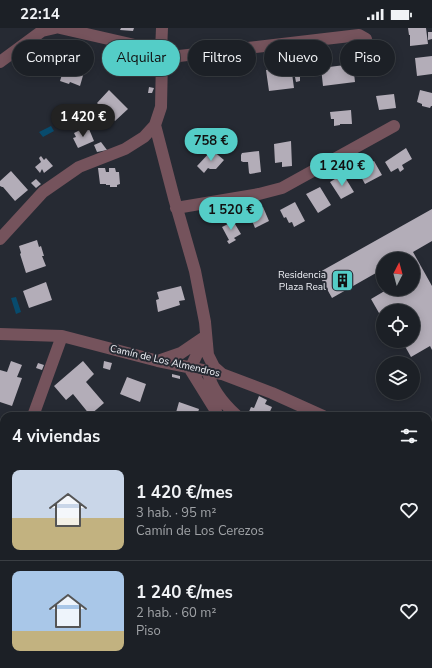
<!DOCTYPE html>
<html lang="es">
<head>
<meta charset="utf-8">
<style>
  body { margin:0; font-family:"Nunito Sans",sans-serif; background:#292d32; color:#f1f3f6; height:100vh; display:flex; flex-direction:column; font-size:15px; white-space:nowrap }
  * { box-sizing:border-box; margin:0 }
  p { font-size:13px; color:#a0a3a7 }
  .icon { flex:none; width:22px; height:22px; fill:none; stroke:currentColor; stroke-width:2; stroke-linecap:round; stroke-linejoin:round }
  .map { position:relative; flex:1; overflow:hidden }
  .details { position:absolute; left:0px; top:384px; width:432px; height:256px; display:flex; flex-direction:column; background:#1c2026; border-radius:12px 12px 0 0; box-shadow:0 2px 10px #0003,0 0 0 1px #3a3e43 }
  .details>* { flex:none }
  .top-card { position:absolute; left:12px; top:12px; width:408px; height:36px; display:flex; gap:8px }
  .needle { width:26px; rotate:6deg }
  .tools { position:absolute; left:376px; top:224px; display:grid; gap:8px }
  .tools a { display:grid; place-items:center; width:44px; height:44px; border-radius:50%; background:#1c2026; box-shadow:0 2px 10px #0003,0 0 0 1px #3a3e43; font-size:20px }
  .price { position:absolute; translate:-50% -34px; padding:0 9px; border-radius:14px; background:#54cdc7; color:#111; font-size:13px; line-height:26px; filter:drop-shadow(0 1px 2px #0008) }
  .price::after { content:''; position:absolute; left:50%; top:24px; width:12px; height:9px; margin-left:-6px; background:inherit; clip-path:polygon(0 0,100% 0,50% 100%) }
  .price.selected { background:#222; color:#fff }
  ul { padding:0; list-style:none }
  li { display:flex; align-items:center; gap:12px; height:100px; padding:0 12px }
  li+li { border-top:1px solid #3a3e43 }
  li span { display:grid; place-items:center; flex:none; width:112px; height:80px; border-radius:8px; color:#555 }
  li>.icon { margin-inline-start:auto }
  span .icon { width:48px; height:48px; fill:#fffc; stroke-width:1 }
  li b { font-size:17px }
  h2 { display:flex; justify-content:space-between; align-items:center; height:48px; padding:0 12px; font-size:17px }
  .tag { padding:0 14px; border-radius:18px; background:#1c2026; box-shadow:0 2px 10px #0003,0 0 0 1px #3a3e43; font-size:14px; line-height:36px }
  .tag.selected { background:#54cdc7; color:#111 }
  .status { display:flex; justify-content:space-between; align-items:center; height:28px; padding:0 20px; background:#1c2026; direction:ltr }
  .status svg { height:11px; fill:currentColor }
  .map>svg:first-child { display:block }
</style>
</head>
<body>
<div class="status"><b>22:14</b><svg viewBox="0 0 49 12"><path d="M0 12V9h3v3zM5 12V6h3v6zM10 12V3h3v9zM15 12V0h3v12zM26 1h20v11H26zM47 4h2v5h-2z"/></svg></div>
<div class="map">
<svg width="432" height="640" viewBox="0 0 432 640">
  <rect width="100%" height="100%" fill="#262a33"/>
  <path fill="#084b6d" d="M51 98 54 103 43 109 39 104Z
    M16 269 21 284 16 286 11 270Z"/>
  <path fill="#b3adb8" d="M121 0H134L133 3 120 2Z
    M408 0H426L428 16 410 18V7H409Z
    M428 4H432V11L428 12Z
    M432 28V46L417 48 415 30Z
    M353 36 355 54 323 58 321 40Z
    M291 38 294 60 269 63 266 42Z
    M64 40 74 43 75 41 84 44 80 58 70 54 69 56 60 53Z
    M300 48V53L296 54 295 49Z
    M149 59 154 60 152 65H148Z
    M109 62 128 81 115 93 97 75Z
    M420 62 432 65V78H431L430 80 422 78V76L417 74Z
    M394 66 396 80 379 82 376 68Z
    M351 82 352 96H340V97L334 98V91H331L330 84Z
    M89 101 94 113 78 120 73 110 76 109 74 105 80 102 81 105Z
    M291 113 292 138 282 139V134L275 135 274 116Z
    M101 114 107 122 97 124 94 117Z
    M406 120 412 131 402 137 404 141 400 144 398 140 391 144 385 134Z
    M212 122 224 132 216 141H210L208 140 204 145 197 138Z
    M259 123 261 144 250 146 249 145 248 134H243L241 133V127L242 125Z
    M41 128 44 132 46 130 53 138 44 145 42 141 40 145 35 139 41 134 39 130Z
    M362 131 366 137 374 133 382 147 365 156 354 136Z
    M98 140H105L106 144H109V140H115L116 144H119L120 156 117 157V159H110V157H106V156H100Z
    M11 143 28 162 15 173 3 159H2L0 158V153Z
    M343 146 354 164 341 171 330 154Z
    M36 151 41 156 36 160 31 155Z
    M320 159 331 177 318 185 306 166Z
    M295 174 305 193 294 199 292 194 289 195 286 189 284 190 280 182Z
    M263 179 269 193 255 200 249 185Z
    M432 181V213L413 224 432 258V322L430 318 411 329 402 313H413V283H383V292L371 271 388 261H413V238L415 237 409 226 401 231H383V241L332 270 318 245Z
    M232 192 236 193 235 196 241 206 234 210 236 212 229 216 227 213 229 212 222 199 230 195Z
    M37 212 39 219 41 218 44 228H42L46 238 26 245 20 226 21 225 19 218Z
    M46 254 52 272 29 280 23 263Z
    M181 258 185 272 179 273 180 277 158 284 156 272 159 271 157 264Z
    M11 333 22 337 17 349 22 350 12 378 0 374V342L7 344Z
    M83 333 94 346 86 354 104 375 90 387 73 366 66 372 54 358Z
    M104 333 112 335 110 342 103 340Z
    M38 335 44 337 42 342 36 340Z
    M172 346 180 348V351L172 349Z
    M127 349 146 356 140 374 120 366Z
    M259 368 267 372 265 376 272 379 268 388H254L248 386 251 379 254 380Z
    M179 374 199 381 197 388H175Z
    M4 434V454L0 453V444Z
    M198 636H203V640H197Z
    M248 636H265L263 640 260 639V640H247Z"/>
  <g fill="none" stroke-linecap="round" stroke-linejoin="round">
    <path stroke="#757880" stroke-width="2" stroke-dasharray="4 2" stroke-linecap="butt" d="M428 497 432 500
      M428 558 432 551
      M422 636 425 640"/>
    <path stroke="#75535c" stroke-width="12" d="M60 0 161 23
      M162 0 161 23 162 30 161 79 155 97 174 170 195 243 205 294 208 327 214 339 222 346
      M162 30 359 7 366 11
      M0 34 42 3 55 0
      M176 180 259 166 282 160 394 98
      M0 211 43 164 79 139 125 121 144 109 155 97
      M0 306 62 308 158 333 222 346 272 365 323 388
      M158 333 181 325 206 308
      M190 341 216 383V388
      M190 341 205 309
      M208 344C211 361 224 376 237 388
      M33 388 62 308
      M428 399 432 397
      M0 587H4
      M274 640 276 636"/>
  </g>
  <defs>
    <symbol id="building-square" viewBox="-11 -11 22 22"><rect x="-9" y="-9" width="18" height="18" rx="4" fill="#54cdc7" stroke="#262a33"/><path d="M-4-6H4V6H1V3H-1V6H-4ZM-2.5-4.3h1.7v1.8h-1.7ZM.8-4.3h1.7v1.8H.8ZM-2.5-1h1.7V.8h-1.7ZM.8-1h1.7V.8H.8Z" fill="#111"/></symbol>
  </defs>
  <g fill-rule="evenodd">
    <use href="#building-square" x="330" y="240" width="25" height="25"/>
  </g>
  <g text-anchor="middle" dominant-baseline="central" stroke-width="4" stroke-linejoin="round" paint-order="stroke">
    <g font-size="10" fill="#eef0f6" stroke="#262a33" text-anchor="end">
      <text x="326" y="247">Residencia<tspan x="326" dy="12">Plaza Real</tspan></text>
    </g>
    <g font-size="10" fill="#eef0f6" stroke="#262a33">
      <text transform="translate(165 333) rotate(13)">Camín de Los Almendros</text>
    </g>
  </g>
</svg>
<div class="tools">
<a><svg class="needle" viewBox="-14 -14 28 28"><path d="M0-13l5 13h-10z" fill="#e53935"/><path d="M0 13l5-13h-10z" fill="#a0a3a7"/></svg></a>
<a><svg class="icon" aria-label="locate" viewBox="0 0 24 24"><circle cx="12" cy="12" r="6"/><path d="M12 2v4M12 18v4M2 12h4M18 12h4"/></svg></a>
<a><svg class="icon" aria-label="layers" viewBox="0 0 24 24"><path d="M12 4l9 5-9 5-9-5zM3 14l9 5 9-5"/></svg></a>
</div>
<b class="price selected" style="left:83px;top:110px">1 420 €</b>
<b class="price" style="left:211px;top:134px">758 €</b>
<b class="price" style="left:342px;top:159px">1 240 €</b>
<b class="price" style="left:231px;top:203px">1 520 €</b>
<div class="top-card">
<a class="tag">Comprar</a>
<a class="tag selected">Alquilar</a>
<a class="tag">Filtros</a>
<a class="tag">Nuevo</a>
<a class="tag">Piso</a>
</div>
<section class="details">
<h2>4 viviendas<svg class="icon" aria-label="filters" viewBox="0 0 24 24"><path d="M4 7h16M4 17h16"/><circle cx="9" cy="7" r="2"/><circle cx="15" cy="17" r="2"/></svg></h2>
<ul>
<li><span style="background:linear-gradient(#c9d6e8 60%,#c2b280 0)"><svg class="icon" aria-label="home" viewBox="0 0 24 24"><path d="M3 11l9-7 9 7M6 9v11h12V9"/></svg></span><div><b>1 420 €/mes</b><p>3 hab. · 95 m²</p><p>Camín de Los Cerezos</p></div><svg class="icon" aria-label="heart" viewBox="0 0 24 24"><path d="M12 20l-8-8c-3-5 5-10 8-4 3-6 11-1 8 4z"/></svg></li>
<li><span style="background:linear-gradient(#a9c7e8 75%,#c2b280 0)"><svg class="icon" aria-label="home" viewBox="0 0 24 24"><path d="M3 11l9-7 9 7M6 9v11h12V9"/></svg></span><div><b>1 240 €/mes</b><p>2 hab. · 60 m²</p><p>Piso</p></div><svg class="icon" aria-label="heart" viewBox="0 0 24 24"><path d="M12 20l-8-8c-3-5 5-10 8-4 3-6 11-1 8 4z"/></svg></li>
</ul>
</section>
</div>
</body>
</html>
